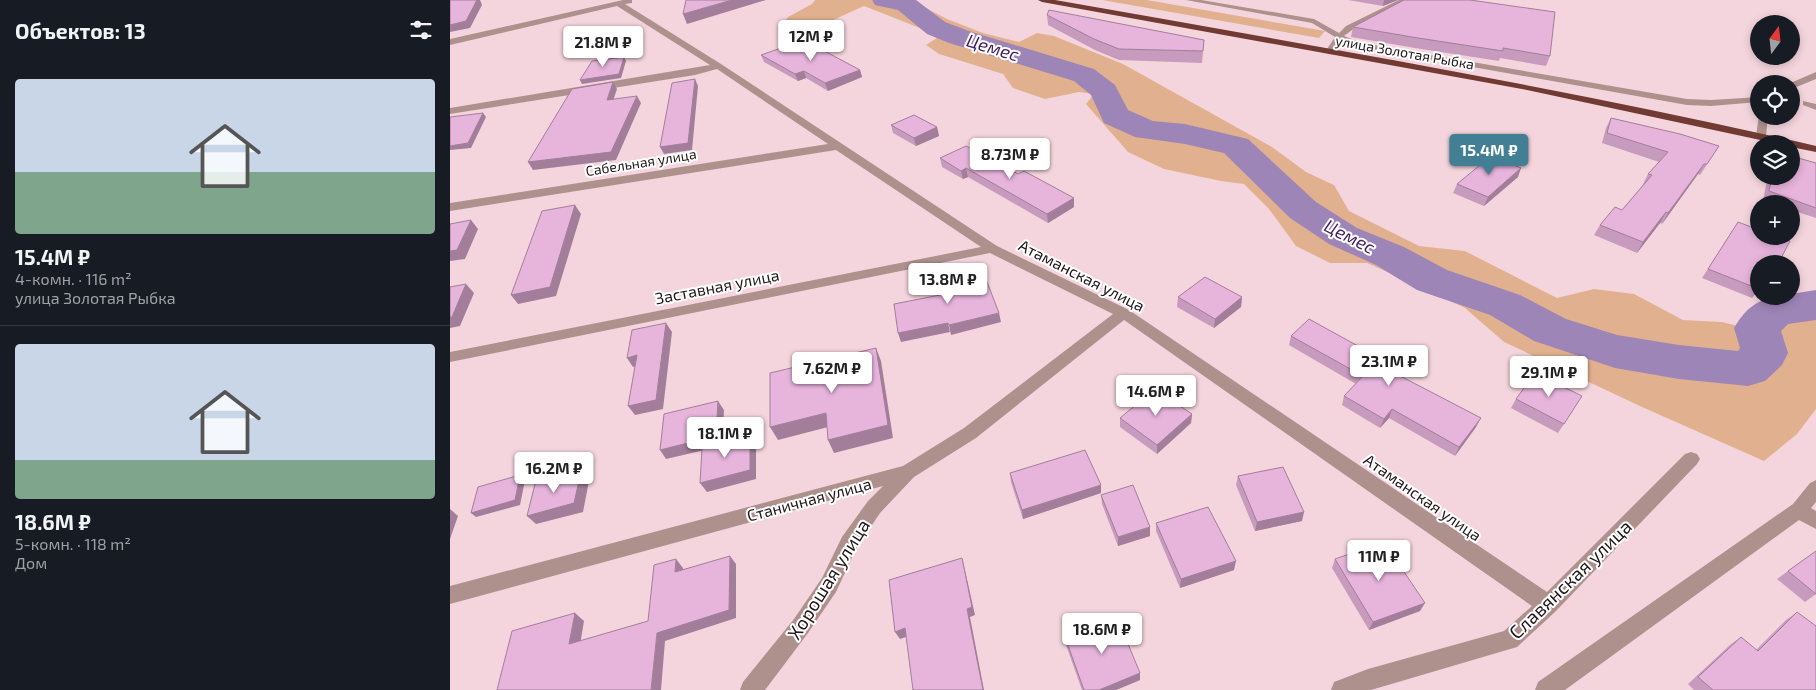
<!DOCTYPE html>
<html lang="ru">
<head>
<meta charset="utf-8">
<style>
  body { margin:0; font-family:"Exo 2",sans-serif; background:#242831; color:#f1f3f6; height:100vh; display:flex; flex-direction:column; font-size:19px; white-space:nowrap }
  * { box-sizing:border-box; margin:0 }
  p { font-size:16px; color:#9ea1a6 }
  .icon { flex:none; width:28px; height:28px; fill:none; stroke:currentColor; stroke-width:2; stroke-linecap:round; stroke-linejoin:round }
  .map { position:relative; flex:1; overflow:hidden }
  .sheet { display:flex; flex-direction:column; background:#171b24; width:450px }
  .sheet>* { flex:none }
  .needle { width:32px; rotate:15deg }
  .tools { position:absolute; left:1300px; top:15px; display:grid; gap:10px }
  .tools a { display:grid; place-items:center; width:50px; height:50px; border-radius:50%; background:#171b24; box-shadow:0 2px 8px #0003; font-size:25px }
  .price { position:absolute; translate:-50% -42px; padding:0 11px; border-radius:5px; background:#fff; color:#222; font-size:16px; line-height:32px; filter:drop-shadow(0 1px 2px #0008) }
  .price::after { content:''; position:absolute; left:50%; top:30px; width:15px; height:11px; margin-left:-8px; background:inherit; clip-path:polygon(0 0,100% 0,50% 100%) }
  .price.selected { background:#427f95; color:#fff }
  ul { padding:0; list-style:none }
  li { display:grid; align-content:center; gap:10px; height:265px; padding:0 15px }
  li+li { border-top:1px solid #363941 }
  li span { display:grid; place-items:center; height:155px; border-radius:5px; color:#555 }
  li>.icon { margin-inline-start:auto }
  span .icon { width:90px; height:90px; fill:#fffc; stroke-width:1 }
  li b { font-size:21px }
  h2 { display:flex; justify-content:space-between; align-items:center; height:60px; padding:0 15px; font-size:21px }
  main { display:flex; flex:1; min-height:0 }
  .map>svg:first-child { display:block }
</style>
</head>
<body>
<main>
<section class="sheet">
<h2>Объектов: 13<svg class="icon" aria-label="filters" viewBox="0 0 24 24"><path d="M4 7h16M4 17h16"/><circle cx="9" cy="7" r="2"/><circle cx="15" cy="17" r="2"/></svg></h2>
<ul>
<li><span style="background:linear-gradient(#c9d6e8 60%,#7fa58c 0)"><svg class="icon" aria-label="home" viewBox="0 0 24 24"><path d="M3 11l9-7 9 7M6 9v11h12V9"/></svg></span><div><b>15.4M ₽</b><p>4-комн. · 116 m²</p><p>улица Золотая Рыбка</p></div></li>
<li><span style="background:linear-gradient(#c9d6e8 75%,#7fa58c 0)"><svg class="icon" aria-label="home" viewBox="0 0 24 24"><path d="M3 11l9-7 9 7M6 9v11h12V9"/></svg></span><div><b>18.6M ₽</b><p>5-комн. · 118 m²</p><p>Дом</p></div></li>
</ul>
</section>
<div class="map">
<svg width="1366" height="690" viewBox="0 0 1366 690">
  <rect width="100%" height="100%" fill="#f5d5dd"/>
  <path fill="#e1b18f" d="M365 0H451L474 7 497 19 533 33 569 42 587 33 604 36 673 64 822 147 856 172 884 185 899 211 969 246 1015 251 1107 298 1144 289 1184 294 1233 320 1272 322 1321 334 1338 321 1336 299 1366 295V409L1347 434 1314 461 1192 407 1054 342 1015 308 969 286 917 263H880L846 246 819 209 794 184 771 181 714 169 678 152 636 104 644 94 629 92 595 99 563 88 553 74 489 54 476 45 490 36 414 6 361 30 330 29 338 17 362 4Z
    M652 0H697L875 31 869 38Z"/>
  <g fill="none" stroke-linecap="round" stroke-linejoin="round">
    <path fill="#9e85b8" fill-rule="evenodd" d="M422 0H466L495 22 519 31 644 69 665 85 678 110 703 121 735 124 798 139 866 202 907 228 954 247 997 270 1070 295 1116 319 1167 335 1229 345 1288 351 1290 348 1284 328C1299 303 1313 296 1341 296V294L1366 290V320L1338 324 1331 331 1338 353 1332 365 1315 381 1298 386 1229 379 1165 368 1084 341 1040 315 967 290 926 265 879 244 840 218 774 153 735 144 685 137 654 123 641 95 624 81 499 43 477 34 448 10 425 5Z"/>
    <path fill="#ae918d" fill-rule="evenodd" d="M736 0H751L864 19 889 33 896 26 949 0H957L902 30 894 36 912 43 1237 99 1261 100 1309 97V102L1261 106 1237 105 910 47 891 39 882 54H879L875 52 885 37 862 23Z
      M1353 101 1366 104V110L1353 105Z"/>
    <path fill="#ae918d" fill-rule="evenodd" d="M173 0H182V3L175 4 271 64 547 246 679 310 1097 592 1235 454 1241 452 1247 454 1250 459 1247 464 1105 612 1067 647 921 690H881L884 682 918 669 1054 631 1082 606 674 320 526 438 464 477 430 513 406 549 386 592 358 633 315 690H290L293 682 344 619 372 578 392 537 418 501 433 486 0 604V586L453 466 514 428 663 314 540 253 0 362V352L531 247 386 150 0 211V203L378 144 267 69 245 75 0 114V108L260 65 167 6 0 45V39Z
      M1366 72V79L1344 88 1341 89V84H1338Z
      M1309 115V116H1318L1316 136 1311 139 1306 136Z
      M1366 480V502L1361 508 1366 511V529L1349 520 1115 690H1085L1088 682 1343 504 1360 483Z"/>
    <path fill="#713a32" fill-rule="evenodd" d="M588 0H605C860 45 1114 88 1366 146V152L1341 147V144H1329L1077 90 592 2Z"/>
  </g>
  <path fill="#c79bbd" d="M898 0H948L933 6Z
    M954 0 1100 56 1096 66 1050 58 1049 61 965 48 901 37 903 27Z
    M597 15 754 40 752 63 669 60 645 50 598 25Z
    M311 55 410 70 412 77 378 91 356 78 348 81 314 62Z
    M1161 118 1269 146 1250 175 1248 174 1212 224 1210 223 1187 253 1144 235 1150 225 1172 210 1193 185V184L1198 174 1209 162 1152 143 1156 128Z
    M441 125 487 127 489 136 466 146 443 133Z
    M490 158 568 174 624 198V207L598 223 518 177 513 179 492 167Z
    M1366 163V218L1341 210V204H1325L1313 200 1318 176H1341Z
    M1068 177 1034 206 1003 193 1007 184Z
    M1288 222 1309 264V290L1302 298 1252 278Z
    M728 297H792L791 307 764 328 727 307Z
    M841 336 937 362 935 368 1026 427 1005 456 939 418 930 428 892 405 894 396 906 384 839 345Z
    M1132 396 1108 433 1061 408 1066 399Z
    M742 414 741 423 707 454 670 427V418Z
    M560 473 651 493 573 519 561 482Z
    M788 476 852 521 805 531 786 485Z
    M651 495 700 536 668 546 652 504Z
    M706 523 784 570 730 588 706 531Z
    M1366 551V594L1355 602 1327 579 1338 571Z
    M885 559 970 611 919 630 882 568Z
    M1347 612 1366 690H1244L1238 684 1280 645 1291 637 1306 650 1336 620Z
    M615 637 690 680 666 690H632L616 645Z"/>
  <path fill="#a27e9a" d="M27 0H30L32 5 20 28 0 32V25Z
    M282 0H316L237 24 233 14Z
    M934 0H948L933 6Z
    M174 57 176 61 171 78 132 84 130 80Z
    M410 70 412 77 378 91 375 83Z
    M354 71 356 78 348 81 345 74Z
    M245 79 248 86 242 150 214 154 210 147Z
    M163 82 167 89 161 107 157 100Z
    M187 96 191 103 166 160 83 170 78 162Z
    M33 113 36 117 21 148 0 150V146Z
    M487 127 489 136 466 146 464 138Z
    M1254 164 1248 174 1212 224 1218 213Z
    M516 168 518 177 513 179 511 171Z
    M1071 168 1068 177 1034 206 1038 197Z
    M624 198V207L598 223 597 214Z
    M125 205 131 214 106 296 68 304 61 295Z
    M1216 212 1210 223 1187 253 1193 242Z
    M21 220 28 229 15 259 0 261V251Z
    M16 284 24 293 10 326 0 328V317Z
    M792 297 791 307 764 328 765 319Z
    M549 313 551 322 501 335 499 325Z
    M216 323 222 332 213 409 185 415 178 406Z
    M498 323 500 332 451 342 448 333Z
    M426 348 431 361 443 438 384 453 378 440Z
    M187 355 194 364 183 367 177 358Z
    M268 401 274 410 272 446 216 459 210 450Z
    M942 409 939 418 930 428 934 419Z
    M376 413 382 426 328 440 320 427Z
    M742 414 741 423 707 454V445Z
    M1031 418 1026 427 1005 456 1009 447Z
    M300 436 306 445V479L257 492 250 483Z
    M131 472 139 481 133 512 86 524 77 516Z
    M70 475 75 480 70 505 26 517 21 513Z
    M651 485V493L573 519 572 510Z
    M0 509 8 516 0 539Z
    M854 512 852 521 805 531 807 522Z
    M700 527V536L668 546V537Z
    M280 556 286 564V618L215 641 211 690H201L207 633Z
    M512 558 514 566 525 615 520 617 534 690H532L517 609Z
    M226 559 233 568 232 581 225 572Z
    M786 561 784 570 730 588 731 579Z
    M975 603 970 611 919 630 923 622Z
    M125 613 134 621 129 651 119 644Z
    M455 628 459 636 450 639 445 632Z
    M690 673V680L666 690H649Z"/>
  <path fill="#e7b4dc" stroke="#a27e9a" d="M0 0H27L16 21 0 25Z
    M236 0H282L233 14Z
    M954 0H1020L1105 12 1100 56 1053 48V51L968 38 903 27Z
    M599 10 754 40 753 51 669 49 644 39 597 15Z
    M354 40 410 70 375 83 354 71 345 74 311 55Z
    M174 57 169 74 130 80 142 61Z
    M245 79 238 143 210 147 222 83Z
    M163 82 157 100 187 96 161 152 78 162 122 89Z
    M33 113 18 143 0 146V117Z
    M464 115 487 127 464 138 441 125Z
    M1161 118 1230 134 1269 146 1257 164H1254L1218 213 1216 212 1193 242 1150 225 1165 207 1172 210 1202 175 1198 174 1218 152 1157 133Z
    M516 146 568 174 574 171 624 198 597 214 516 168 511 171 490 158Z
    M1041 156 1071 168 1038 197 1007 184Z
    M1341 156 1366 163V208L1319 191 1322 176H1341Z
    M125 205 100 287 61 295 92 211Z
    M21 220 7 250 0 251V224Z
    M1288 222 1309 230V236H1327L1340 241 1328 264H1309V289L1258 269Z
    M534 274 549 313 499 325 498 323 448 333 444 304 490 295 487 285Z
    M755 277 792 297 765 319 728 297Z
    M16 284 2 317H0V287Z
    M859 319 937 362 933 367 1031 418 1009 447 942 409 934 419 894 396 913 376 841 336Z
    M216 323 206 400 178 406 187 355 177 358 182 330Z
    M426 348 438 425 378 440 376 413 320 427V373Z
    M1085 373 1132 396 1114 424 1066 399Z
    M705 389 742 414 707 445 670 418Z
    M268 401 266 436 210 450 214 414Z
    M300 436V470L250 483 252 448Z
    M635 450 651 485 572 510 560 473Z
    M833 467 854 512 807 522 788 476Z
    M131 472 124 503 77 516 85 484Z
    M70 475 65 500 21 513 28 487Z
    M683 485 700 527 668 537 651 495Z
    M758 507 786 561 731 579 706 523Z
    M934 542 975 603 923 622 885 559Z
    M1366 551V594L1338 571Z
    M280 556 279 610 207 633 201 690H47L62 631 125 613 119 644 198 621 204 565 226 559 225 572Z
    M512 558 522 607 517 609 533 690H463L455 628 445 632 439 580Z
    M1347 612 1366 626V690H1263L1248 677 1291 637 1308 651Z
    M667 617 690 673 649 690H634L615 637Z"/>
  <g text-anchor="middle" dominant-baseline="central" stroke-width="4" stroke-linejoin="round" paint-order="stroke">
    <g font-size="14" fill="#22171a" stroke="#fff">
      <text transform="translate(955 52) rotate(10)">улица Золотая Рыбка</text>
      <text transform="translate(191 162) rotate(-9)">Сабельная улица</text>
    </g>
    <g font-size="16" fill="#22171a" stroke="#fff">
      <text transform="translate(632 275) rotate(27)">Атаманская улица</text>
      <text transform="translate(267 286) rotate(-11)">Заставная улица</text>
      <text transform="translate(973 497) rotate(35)">Атаманская улица</text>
      <text transform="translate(359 499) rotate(-15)">Станичная улица</text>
    </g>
    <g font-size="18" font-style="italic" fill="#43215f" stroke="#fff">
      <text transform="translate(543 47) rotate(17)">Цемес</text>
      <text transform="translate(900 236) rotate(27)">Цемес</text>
    </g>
    <g font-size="19" fill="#22171a" stroke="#fff">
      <text transform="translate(378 579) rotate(-58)">Хорошая улица</text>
      <text transform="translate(1120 579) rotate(-44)">Славянская улица</text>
    </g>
  </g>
</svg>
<div class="tools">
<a><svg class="needle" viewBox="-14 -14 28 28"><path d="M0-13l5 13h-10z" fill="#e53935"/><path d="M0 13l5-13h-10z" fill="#9ea1a6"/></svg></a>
<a><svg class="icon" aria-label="locate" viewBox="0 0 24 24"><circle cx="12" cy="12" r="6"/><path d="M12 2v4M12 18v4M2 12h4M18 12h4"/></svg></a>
<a><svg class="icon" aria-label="layers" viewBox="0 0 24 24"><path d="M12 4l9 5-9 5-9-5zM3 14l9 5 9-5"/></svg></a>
<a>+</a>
<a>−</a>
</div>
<b class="price" style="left:361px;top:62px">12M ₽</b>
<b class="price" style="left:153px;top:68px">21.8M ₽</b>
<b class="price selected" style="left:1039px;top:176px">15.4M ₽</b>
<b class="price" style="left:560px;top:180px">8.73M ₽</b>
<b class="price" style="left:498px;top:305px">13.8M ₽</b>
<b class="price" style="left:939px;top:387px">23.1M ₽</b>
<b class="price" style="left:382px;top:394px">7.62M ₽</b>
<b class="price" style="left:1099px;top:398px">29.1M ₽</b>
<b class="price" style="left:706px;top:417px">14.6M ₽</b>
<b class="price" style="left:275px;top:459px">18.1M ₽</b>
<b class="price" style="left:104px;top:494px">16.2M ₽</b>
<b class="price" style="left:929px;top:582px">11M ₽</b>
<b class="price" style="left:652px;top:655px">18.6M ₽</b>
</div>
</main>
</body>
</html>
